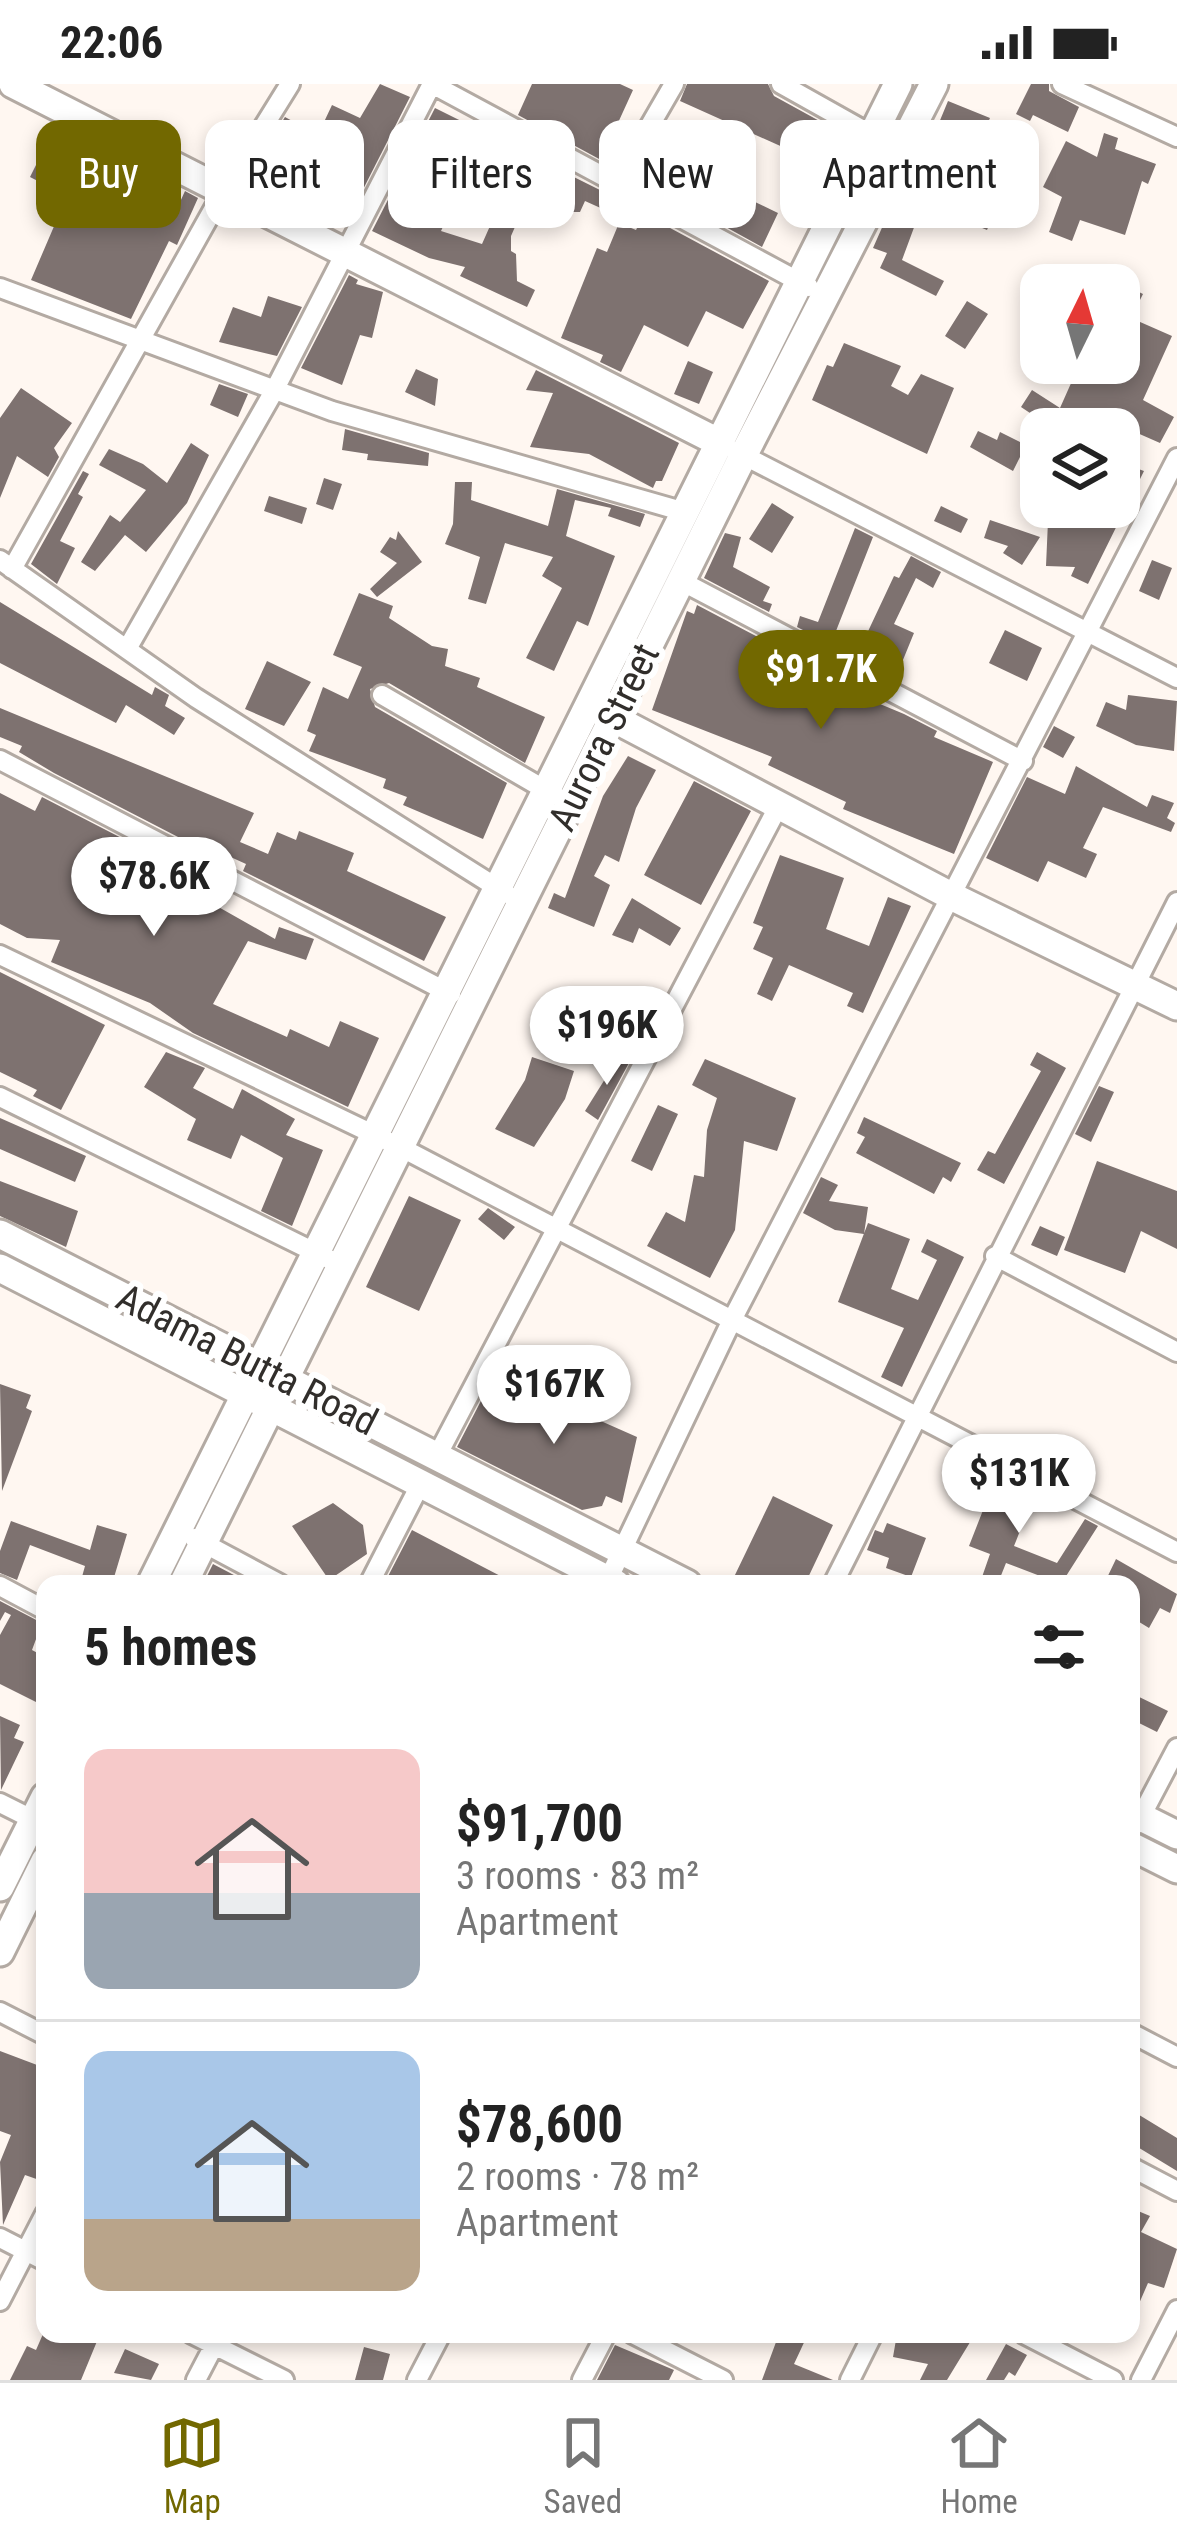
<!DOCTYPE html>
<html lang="en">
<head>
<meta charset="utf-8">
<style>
  body { margin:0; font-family:"Roboto Condensed",sans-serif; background:#f2f2f2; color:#222; height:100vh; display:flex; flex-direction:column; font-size:45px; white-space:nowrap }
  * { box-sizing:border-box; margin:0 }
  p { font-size:39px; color:#767676 }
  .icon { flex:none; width:66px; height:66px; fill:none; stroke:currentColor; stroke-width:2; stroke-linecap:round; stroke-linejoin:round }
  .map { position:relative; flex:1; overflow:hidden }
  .side { position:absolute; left:36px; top:1491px; width:1104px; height:768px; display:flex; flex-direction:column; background:#fff; border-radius:24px; box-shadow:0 6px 18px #0003 }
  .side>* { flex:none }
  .guide { position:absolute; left:36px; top:36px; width:1107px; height:108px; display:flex; gap:24px }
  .needle { width:78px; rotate:5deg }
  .buttons { position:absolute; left:1020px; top:180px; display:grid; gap:24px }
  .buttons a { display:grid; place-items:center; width:120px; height:120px; border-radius:24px; background:#fff; box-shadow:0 6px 18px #0003; font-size:60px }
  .price { position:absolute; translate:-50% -102px; padding:0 27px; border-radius:42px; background:#fff; color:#222; font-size:39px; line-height:78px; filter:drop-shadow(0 3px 6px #0008) }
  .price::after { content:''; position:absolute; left:50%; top:72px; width:36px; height:27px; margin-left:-18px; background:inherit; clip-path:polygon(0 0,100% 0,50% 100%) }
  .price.active { background:#726800; color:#fff }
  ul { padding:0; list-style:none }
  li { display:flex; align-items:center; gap:36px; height:300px; padding:0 48px }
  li+li { border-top:3px solid #e0e0e0 }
  li span { display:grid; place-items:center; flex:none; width:336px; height:240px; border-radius:24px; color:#555 }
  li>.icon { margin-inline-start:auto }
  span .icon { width:144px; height:144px; fill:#fffc; stroke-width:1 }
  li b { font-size:51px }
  h2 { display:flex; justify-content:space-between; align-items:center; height:144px; padding:0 48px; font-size:51px }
  .chip { padding:0 42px; border-radius:24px; background:#fff; box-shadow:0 6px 18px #0003; font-size:42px; line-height:108px }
  .chip.active { background:#726800; color:#fff }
  .status { display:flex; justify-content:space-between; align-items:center; height:84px; padding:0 60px; background:#fff; direction:ltr }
  .status svg { height:33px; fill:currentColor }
  .dock { display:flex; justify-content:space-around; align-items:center; height:168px; border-top:3px solid #e0e0e0; background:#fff; font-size:33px; color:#767676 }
  .dock a { display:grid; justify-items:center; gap:6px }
  .dock .active { color:#726800 }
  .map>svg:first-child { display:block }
</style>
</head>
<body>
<div class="status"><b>22:06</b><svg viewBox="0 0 49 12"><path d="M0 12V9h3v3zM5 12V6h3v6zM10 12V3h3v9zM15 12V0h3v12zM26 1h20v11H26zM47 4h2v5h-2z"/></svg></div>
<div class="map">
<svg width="1177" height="2296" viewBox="0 0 1177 2296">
  <rect width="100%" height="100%" fill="#fff7f1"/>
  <path fill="#7e7270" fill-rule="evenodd" d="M380 0 410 13 352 127 323 106 354 52 324 38 332 21 360 34Z
    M532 0H620L633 6 601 76 518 31Z
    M687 0H768L774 12 834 45 811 95 789 85 796 69 680 17Z
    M1031 0H1049V7L1079 23 1068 48 1033 31 1030 37 1016 30Z
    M948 17 990 34 972 76 1010 91 987 146 946 129 942 139 919 130 902 176 944 197 936 212 880 184 887 169 873 164 892 121 903 126Z
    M435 24 612 112 605 126 585 117 580 128H546L542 136 522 127 511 152V167L516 170 517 197 535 206 527 223 460 192 465 183 429 174 372 147ZM473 123 494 133 482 160 441 147 452 124Z
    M285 33 296 39 268 93 253 85Z
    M667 40 675 43 652 101 635 94Z
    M1104 49 1118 54 1115 65 1156 80 1148 100 1142 97 1125 151 1080 136 1072 157 1049 148 1062 113 1043 103 1066 57 1097 73Z
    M83 56 135 82 125 104 176 127 185 107 198 114 177 161 169 157 131 235 31 196 67 112 30 93 40 73 69 88Z
    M709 96 778 129 762 163 695 126Z
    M644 130 769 197 743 245 706 227 688 263 644 241 621 288 600 278 603 271 561 254 597 164 607 168 619 139 636 146Z
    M349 191 358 196 356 200 383 208 372 254 360 251 342 301 301 284Z
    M1123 200 1143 210 1131 234 1172 252 1143 316 1174 333 1160 359 1085 326 1076 345H1053L1035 337 1036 333 1021 323 1032 306 1060 324 1080 279H1119Z
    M268 212 302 223 277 272 219 258 233 223 261 233Z
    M967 217 988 230 965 265 945 252Z
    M844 259 901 282 891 302 908 311 921 290 954 304 927 370 812 316 827 281 833 283Z
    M688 277 713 288 699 320 674 310Z
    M416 285 438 295 435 322 405 308Z
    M536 286 679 359 662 397H656L653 404 589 370 530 363 553 309 526 306Z
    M219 300 248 310 238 333 210 321Z
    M21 304 72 339 54 364 59 373 48 393 17 372 0 414V334Z
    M345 345 429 369 428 382 367 376 368 370 342 366Z
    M978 347 997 356 1000 348 1026 361 1013 387 970 363Z
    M191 359 209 371 187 419 146 468 125 451 95 487 81 478 110 431 120 438 146 406 99 381 109 365 143 380 167 399Z
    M1119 378 1144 387 1088 500 1071 492 1075 483 1046 482 1048 437 1058 441 1066 423H1119Z
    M83 387 89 390 78 410 83 413 60 457 75 464 57 500 31 480Z
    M324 394 342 400 333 426 316 420Z
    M455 398H472L471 416 548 442 557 405 645 430 640 443 608 432 611 424 575 416 566 452 615 472 588 542 577 537 554 587 526 574 562 504 542 492 553 473 505 459 486 520 468 515 480 473 445 460 453 440Z
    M269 412 307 424 302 440 264 427Z
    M772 419 794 433 772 469 749 455Z
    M941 422 968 435 961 449 934 437Z
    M990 436 1040 453 1022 481 1003 469 1008 462 984 454Z
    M855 444 873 453 836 547 863 558 894 492 899 494 911 472 941 488 933 504 916 494 894 540 914 549 896 593 797 543 800 532 818 538Z
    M398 447 422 478 377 513 370 505 397 479 380 468 390 453 396 456Z
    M725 449 741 453 733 483 770 503 763 517 772 520 769 528 704 494Z
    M1152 476 1172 484 1159 516 1139 507Z
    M359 509 393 522 389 534 432 562 448 565 445 582 480 594 477 603 545 633 525 679 389 599 370 605 375 623 507 699 483 755 403 721 407 713 383 704 386 695 309 667 316 651 307 647 323 603 348 615 362 583 333 571Z
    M0 518 152 611 155 603 169 611 165 622 185 634 174 651 126 621 116 639 0 579Z
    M697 521 805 578 798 598 838 618 844 605 904 630 937 647 934 653 993 678 954 770 843 725 846 718 768 681 772 673 652 626 687 527 694 530Z
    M1005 546 1042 564 1027 597 989 579Z
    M267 577 311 598 284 642 245 625Z
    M1128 611 1177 617 1174 667 1136 661 1096 642 1106 618 1126 626Z
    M0 624 254 729 240 758 268 770 277 748 296 756 299 747 354 769 347 787 446 833 424 877 243 787 246 780 213 765 211 770 54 689 19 668 22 662 0 653Z
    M1054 642 1075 653 1063 674 1043 663Z
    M628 672 656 686 636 724 619 778 605 771 594 792 610 801 594 843 548 824 554 809 565 814 603 712Z
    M1076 682 1147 723 1152 711 1174 719 1167 734 1175 739 1171 748 1103 723 1083 764 1097 770 1086 794 1048 777 1038 798 986 774 1027 693 1065 710Z
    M694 697 751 727 701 821 644 791Z
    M0 709 35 727 42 713 199 794 192 808 275 855 279 843 314 855 306 876 248 857 213 920 287 953 290 945 329 963 340 937 379 954 348 1023 193 949 150 919 51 878 60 856 27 854 0 840Z
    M780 771 844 794 826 845 869 862 888 813 911 822 863 929 847 922 853 909 789 881 772 917 757 910 773 874 753 865 763 843 753 839Z
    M632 814 681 844 670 862 639 844 633 859 612 851Z
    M0 888 105 941 61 1026 33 1012 37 1006 0 988Z
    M166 968 205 984 193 1004 233 1025 242 1005 295 1035 286 1051 323 1066 292 1142 261 1127 283 1074 241 1051 231 1075 187 1056 196 1035 144 1003Z
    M1037 968 1066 984 1004 1100 977 1086 988 1067 995 1070 1041 987 1030 981Z
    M620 971 630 977 598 1036 585 1027Z
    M532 973 574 987 565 1015 534 1063 495 1045 525 996Z
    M705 975 796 1014 777 1067 744 1057 735 1146 710 1194 647 1162 666 1128 685 1138 694 1091 704 1093 707 1046 717 1014 692 1001Z
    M1099 1002 1114 1008 1091 1058 1075 1050Z
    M658 1021 678 1030 652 1087 631 1077Z
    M864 1033 961 1079 951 1098 943 1093 934 1110 856 1069 865 1053 857 1049Z
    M0 1034 86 1072 75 1098 0 1065Z
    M1097 1077 1177 1107V1165L1141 1147 1125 1189 1064 1166Z
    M821 1093 838 1101 829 1117 868 1123 864 1150 835 1146 803 1129Z
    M0 1097 78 1127 66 1163 0 1132Z
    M409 1112 461 1136 419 1227 366 1203Z
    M488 1124 515 1143 504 1156 478 1135Z
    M868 1139 910 1155 891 1205 918 1216 937 1176 921 1168 927 1155 964 1173 902 1303 881 1293 904 1244 838 1218Z
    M1040 1142 1065 1153 1057 1172 1031 1161Z
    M0 1300 31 1311 26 1324 32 1327 2 1407Z
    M565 1307 590 1318 594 1334 637 1353 622 1419 606 1412 602 1422 582 1426 457 1363 483 1313 502 1321Z
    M996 1393 1035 1409 1014 1462 1057 1479 1085 1435 1098 1442 1061 1500 1006 1479 998 1499 982 1493 990 1470 969 1462Z
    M773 1412 833 1441 805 1500H749L734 1493Z
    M333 1419 363 1441 367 1470 329 1496 292 1442Z
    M11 1437 90 1466 97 1441 127 1450 112 1500H80L85 1482 30 1461 17 1496 0 1489V1467Z
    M887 1439 926 1454 911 1493 886 1484 889 1474 867 1466 875 1446 883 1449Z
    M412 1446 516 1500H428L414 1492 410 1500H384Z
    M1116 1475 1177 1510 1170 1529 1160 1524 1149 1544 1131 1533V1500H1104Z
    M213 1480 251 1500H203Z
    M0 1517 42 1539 32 1566 45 1573V1600L36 1618 0 1600V1551L11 1531 5 1528 0 1537Z
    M1131 1609 1168 1627 1157 1648 1131 1635Z
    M0 1632 20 1641 14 1654 24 1658 1 1706Z
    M0 1967 45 1984V2048L39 2065 45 2066V2098L25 2091 3 2141 0 2078 11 2051 0 2047Z
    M1131 2026 1177 2054V2087L1131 2059Z
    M1131 2124 1150 2132 1141 2148 1177 2165 1164 2204 1148 2199 1131 2238Z
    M43 2250H100L81 2296H10L27 2262 36 2266Z
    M779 2250H808L794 2280 833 2296H762Z
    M897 2250H975L947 2296H920L928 2280 893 2273Z
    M1006 2260 1027 2271 1015 2292 1009 2288 1004 2296H986Z
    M615 2261 674 2286 669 2296H597Z
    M364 2263 390 2270 383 2296H355Z
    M125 2265 159 2280 151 2296 114 2289Z"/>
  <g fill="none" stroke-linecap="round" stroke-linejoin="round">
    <defs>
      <path id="street" d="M781 0 872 51
        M1062 0 1177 53
        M616 100 674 0
        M0 204 332 327 685 428
        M735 367 1177 594
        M0 476 196 614 507 810
        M12 485 223 108 290 0
        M681 497 1023 677
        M127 565 274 307 432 0 809 203
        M382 611 556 712
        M0 676 451 910
        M0 871 400 1063 1177 1468
        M0 1013 341 1181
        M995 1172 1177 1268
        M437 1372 778 723
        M194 1454 280 1500
        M369 1500 421 1399
        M606 1500 732 1236 1177 374
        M833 1500 1177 818
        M0 1502 45 1526
        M0 1719 44 1741
        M1137 1740 1177 1664
        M0 1928 45 1951
        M1131 1949 1177 1973
        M1131 2083 1177 2107
        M0 2154 45 2177
        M0 2217 45 2130
        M192 2250 284 2296
        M633 2250 723 2296
        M1024 2250 1113 2296
        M196 2296 219 2252
        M417 2296 441 2250
        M582 2296 606 2250
        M850 2296 873 2250
        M1141 2296 1177 2226"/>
      <path id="secondary" d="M13 0 720 359
        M613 634 953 813 1177 922
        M0 1150 687 1500
        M0 1184 616 1500
        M151 1500 898 0
        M183 1500 743 372 934 0
        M1131 1728 1177 1751
        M1131 1762 1177 1785
        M0 1803 45 1713
        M0 1868 45 1777"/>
    </defs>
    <use href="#street" stroke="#b3aaa3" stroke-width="24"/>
    <use href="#secondary" stroke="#b3aaa3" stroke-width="33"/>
    <use href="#street" stroke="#fff" stroke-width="18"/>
    <use href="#secondary" stroke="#fff" stroke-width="27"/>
  </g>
  <g text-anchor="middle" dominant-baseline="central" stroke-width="12" stroke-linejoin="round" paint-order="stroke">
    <g font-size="39" fill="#312e2b" stroke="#fff">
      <text transform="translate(604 653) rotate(-64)">Aurora Street</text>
      <text transform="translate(247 1276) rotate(27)">Adama Butta Road</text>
    </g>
  </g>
</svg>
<div class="buttons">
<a><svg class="needle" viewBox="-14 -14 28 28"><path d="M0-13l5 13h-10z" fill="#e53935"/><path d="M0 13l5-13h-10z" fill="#767676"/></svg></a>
<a><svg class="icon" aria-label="layers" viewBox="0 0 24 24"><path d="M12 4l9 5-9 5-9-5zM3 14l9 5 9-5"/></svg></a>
</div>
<b class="price active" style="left:821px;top:648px">$91.7K</b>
<b class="price" style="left:154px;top:855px">$78.6K</b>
<b class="price" style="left:607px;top:1004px">$196K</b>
<b class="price" style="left:554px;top:1363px">$167K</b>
<b class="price" style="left:1019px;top:1452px">$131K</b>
<div class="guide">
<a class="chip active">Buy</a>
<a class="chip">Rent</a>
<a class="chip">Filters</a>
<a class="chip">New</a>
<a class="chip">Apartment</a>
</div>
<section class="side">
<h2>5 homes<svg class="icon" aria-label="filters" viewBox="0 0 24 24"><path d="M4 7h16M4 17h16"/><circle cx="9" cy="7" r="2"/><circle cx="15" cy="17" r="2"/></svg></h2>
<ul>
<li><span style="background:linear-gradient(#f6c9c9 60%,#9aa5b1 0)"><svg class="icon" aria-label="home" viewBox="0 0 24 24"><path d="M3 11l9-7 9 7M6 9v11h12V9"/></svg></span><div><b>$91,700</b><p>3 rooms · 83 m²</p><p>Apartment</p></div></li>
<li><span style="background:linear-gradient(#a9c7e8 70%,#b9a48a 0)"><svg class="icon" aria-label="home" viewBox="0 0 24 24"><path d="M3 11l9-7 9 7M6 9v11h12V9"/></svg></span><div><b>$78,600</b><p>2 rooms · 78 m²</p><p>Apartment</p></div></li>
</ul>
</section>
</div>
<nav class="dock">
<a class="active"><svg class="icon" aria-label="map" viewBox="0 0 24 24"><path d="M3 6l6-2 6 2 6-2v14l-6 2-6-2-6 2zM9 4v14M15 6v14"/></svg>Map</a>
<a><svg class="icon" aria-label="saved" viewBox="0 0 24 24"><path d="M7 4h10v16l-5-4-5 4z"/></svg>Saved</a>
<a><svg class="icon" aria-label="home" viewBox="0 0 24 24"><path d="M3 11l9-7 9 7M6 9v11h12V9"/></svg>Home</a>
</nav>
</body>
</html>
